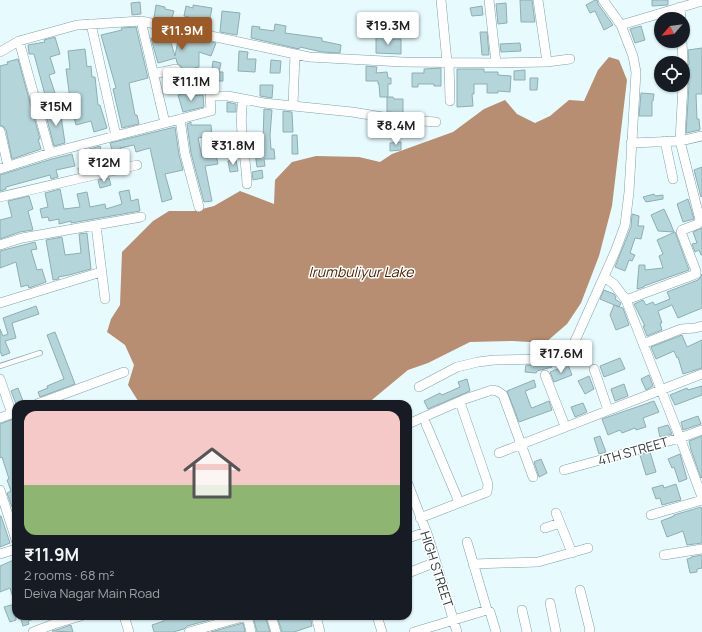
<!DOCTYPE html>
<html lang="en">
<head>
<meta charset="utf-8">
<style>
  body { margin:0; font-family:Manrope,sans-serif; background:#20242c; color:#f1f3f6; height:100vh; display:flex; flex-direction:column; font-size:15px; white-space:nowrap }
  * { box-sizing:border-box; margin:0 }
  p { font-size:13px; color:#9ea1a6 }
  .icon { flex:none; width:22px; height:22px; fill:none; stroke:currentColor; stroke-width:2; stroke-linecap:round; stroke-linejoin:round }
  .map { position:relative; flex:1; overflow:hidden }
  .drawer { position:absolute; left:12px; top:400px; width:400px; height:220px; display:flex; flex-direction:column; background:#171b24; border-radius:12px; box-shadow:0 1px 3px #0004 }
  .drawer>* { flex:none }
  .needle { width:26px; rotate:242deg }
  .controls { position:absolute; left:654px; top:12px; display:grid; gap:8px }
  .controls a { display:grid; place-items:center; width:36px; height:36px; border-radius:50%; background:#171b24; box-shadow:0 1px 3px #0004; font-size:20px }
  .price { position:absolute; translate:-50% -34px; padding:0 9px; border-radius:4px; background:#fff; color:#222; font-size:13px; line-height:26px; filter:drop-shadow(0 1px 2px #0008) }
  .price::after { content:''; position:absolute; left:50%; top:24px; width:12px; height:9px; margin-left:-6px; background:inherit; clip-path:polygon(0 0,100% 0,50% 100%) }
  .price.current { background:#9c5b26; color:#fff }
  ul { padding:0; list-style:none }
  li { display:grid; align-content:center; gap:8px; height:212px; padding:0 12px }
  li+li { border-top:1px solid #363941 }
  li span { display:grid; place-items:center; height:124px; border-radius:12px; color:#555 }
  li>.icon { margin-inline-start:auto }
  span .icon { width:72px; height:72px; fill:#fffc; stroke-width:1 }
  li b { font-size:17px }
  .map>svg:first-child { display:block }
</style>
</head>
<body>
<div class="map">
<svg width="702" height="632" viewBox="0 0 702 632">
  <rect width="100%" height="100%" fill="#e7fbfe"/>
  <path fill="#b78e71" d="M609 57 619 60 627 80 612 206 599 256 581 303 567 324 545 343 513 341 470 342 428 363 408 370 367 404H140L128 385 134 365 125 345 107 332 111 319 120 305 122 252 153 221 169 211H194L214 206 240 191 274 204 275 180 292 162 316 156 359 157 380 162 392 154 453 132 484 109 505 100 517 114 535 123 550 116 569 100 584 101 598 70Z"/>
  <path fill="#b4d5da" stroke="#8eaeb3" d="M520 0H532L535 22H521Z
    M595 0H597L598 4 613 25 604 30 595 11 590 13 586 5Z
    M652 0H668V5L652 6Z
    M140 2 141 14 132 15 131 3Z
    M506 3 507 23 498 24 496 4Z
    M156 5 165 7V9L174 11 171 21 154 18Z
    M193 5 212 8 208 29 187 25 189 17 184 16 186 6 193 8Z
    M482 6 483 15 472 16 470 8Z
    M222 11 240 13 237 35 220 32Z
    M275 24 286 26 285 33 322 38V41L341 45 340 53 322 52 300 47 299 49 251 38 252 26 260 27 259 29 274 31Z
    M641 26 645 40 635 43 630 29Z
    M136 27 148 78 129 83 135 115H137L139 124 122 128 113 89 116 88 101 35 122 30 121 28Z
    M480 32H487L489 55H482Z
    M179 35 216 43 211 56 199 52V67L181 71 182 67 177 63 176 58 158 63 151 38 158 37V39L169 36 175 56Z
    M376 36H386V39H401V54L376 53Z
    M55 37 60 54 50 57 55 73 49 75 55 93 45 95 34 54H29L28 45 45 42 44 40Z
    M520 43 521 51 501 52 500 44Z
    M702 48V94H696L697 119H699L700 130 686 133 689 85 688 82 689 78 688 66 689 63 688 50Z
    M85 49 87 67 91 66 92 77H95L98 105H100L107 128 94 132 91 121 76 125 71 106 66 69H70L68 51Z
    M239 51 248 52 247 59H256L255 72 238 71Z
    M18 59 40 139H38L41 149 12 159 6 130 4 127 0 125V66L8 64 7 62Z
    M271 60 281 61 280 73H270Z
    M213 61 221 63 219 72H223V81H212V69Z
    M366 66 377 67 376 73 387 72 388 78H391V84H388V97H380L379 84H378V81H366Z
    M441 68V86H434V84H418V87H412V73H424V69Z
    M457 69H484V72H498V75L511 76 510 92 498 91V93H487V84H474V94H472L473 106 457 107Z
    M525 70V80H514V71Z
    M530 78H538L537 90H530Z
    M260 85H273L272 98 260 96Z
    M188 93 189 96 203 95 204 107 183 112 178 95Z
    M641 93 654 94 653 101H652V116H639Z
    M387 97H393L394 99H403V113L387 112Z
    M227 102 236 104V112H227Z
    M60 109 65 143 54 146 45 112Z
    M264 109 272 110 270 135 271 149H274L275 159H264L265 166 257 167 255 152 254 151H250L249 143 263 141Z
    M283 111 292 112 293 132H283Z
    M191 122V125H211L212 136 198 138 202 157 216 155 218 164 205 166 212 201 204 202 191 153 187 124Z
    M175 127 179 155 183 170 165 174 172 199 162 202 150 148 136 152 134 145 120 148 124 162 116 164 110 143Z
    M292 135H297L298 154H292Z
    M401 142V150L390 151V143Z
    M100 146 104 160 101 161V162L90 166 91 170 79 172 78 168 87 165 83 151Z
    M72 154 75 166 56 170 58 177 51 179 50 175 6 187V189L0 191V175L52 159Z
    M236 160 238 171 230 172 228 161Z
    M702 167V196L701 197 694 170Z
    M262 170 263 178 253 180 252 172Z
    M109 178 111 185 100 188 98 180Z
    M60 189 64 209 80 207 77 194 87 192 90 207 105 204 106 209 122 204 119 192 129 190 131 201 138 199 140 211 71 223V221L59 224V219L49 221 48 217 42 218 40 209 48 207 45 193Z
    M654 194 655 196 663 195V199L646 202 643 197Z
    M29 196 33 209 28 211 33 230 20 232 0 239V220L12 217 8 201Z
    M688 199 694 219 683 222 677 204Z
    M664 209 670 222 674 232 658 231 651 215Z
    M632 214 639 216 638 226H644L641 239 635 238 630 253 635 255 632 261 629 260 625 271 615 267 631 227Z
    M702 228V255H701L699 250 695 252 692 244 697 243 693 232Z
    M675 232 689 270 644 286V287L637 289 639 265H645V270L663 268 659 256 663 254 657 240Z
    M87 233 91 269 69 275 58 277 59 279 53 280 46 240 62 237 65 255 81 253 79 234Z
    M35 242 37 249 31 250 37 270 42 269 46 282 29 288 28 285 21 287 16 262 0 268V251Z
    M702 274V308L678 318 672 305 658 311 662 323H660L662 330 647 336 643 326H645L634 304 643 300 646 305 653 302 655 305 670 299 667 292 698 280 701 277Z
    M604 290 614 294 616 297 615 299 621 303 619 307 600 299Z
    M614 305 623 308 629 325 616 330 610 315Z
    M36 306 39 314 12 323 16 338 5 341 10 353 2 356 0 351V329L3 336 8 334 3 318Z
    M55 332 75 384 40 397 38 392 48 388 47 386 64 379 47 335Z
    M682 335 687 347 702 340V368L683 374 678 357 677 358 674 351 656 359 651 347Z
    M620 358 625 369 604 377 600 366Z
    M550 362 552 367 537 371 536 373 525 372 526 365H542Z
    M568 365 572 375 554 382 550 372Z
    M649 375 653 386 646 390 641 379Z
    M589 376 594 389 585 394 578 381Z
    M467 379 470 391 428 409 424 401 440 393 442 395 460 387 458 382Z
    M534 380 536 387 525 391 531 407 532 408 549 401 552 410 519 422 507 391Z
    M624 384 628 396 615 401 611 389Z
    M702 386V395L675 405 670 395 687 388 688 390Z
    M18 388 23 401 16 404 11 391Z
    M654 401 659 412 643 418 646 427 636 430 635 428 622 433 620 430 608 435 602 419Z
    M583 403 587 412 575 417 571 407Z
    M698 416 701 424 683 430 681 422Z
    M16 418V505L12 507 7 493 11 491 7 480 9 479 2 457 0 458V424Z
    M668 425 672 434 660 437 658 428Z
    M600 436 606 452 599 454 594 438Z
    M702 436V477L701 478 691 450 689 441Z
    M650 452 656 472 646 475 640 455Z
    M680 454 687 479 679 482 674 467 672 468 668 459Z
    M541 459 547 473 539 477 534 462Z
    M676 484 681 500 662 505 660 498 656 499 652 488 663 485 664 488Z
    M701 507 702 511V543L687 545 683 531 667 537 661 521 674 516V515Z
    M0 516H1L10 543 0 547Z
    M702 555V568L697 569V572L690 573 687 559 691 558V557Z
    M16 559V620L10 622 4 607 15 604 10 588 0 592V566Z
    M20 616H40V617L28 621 29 624 23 626Z
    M162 616H224L187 626 184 629 173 632H154L152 625 164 621Z
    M253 616H265L270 632H257Z
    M277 616H310L312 626 294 632H282Z
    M243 623 245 632H211Z
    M71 625 73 632 52 631 56 630Z"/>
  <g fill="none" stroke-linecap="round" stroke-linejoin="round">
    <defs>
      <path id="lane" d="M0 366 40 353"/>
      <path id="street" d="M441 0 447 62
        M489 0 496 63
        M538 0 547 62
        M680 7 681 19
        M141 21 165 123
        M91 24 116 136
        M621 25 702 1
        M19 41 50 153
        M682 41 683 63
        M0 52 19 41 77 25 141 21 309 57 403 62 496 63 547 62 570 59
        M449 62 450 101
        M683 70V78
        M153 74 176 69
        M243 99C238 128 246 155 247 184
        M293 105 295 54
        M180 119 185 154 199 207
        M0 131 8 166
        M665 141 673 179
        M631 143 680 141 702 136
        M0 169 50 153 211 111 210 96H228L264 103 352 112 395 119 436 122
        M0 197 137 165
        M96 225 105 299
        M0 245 22 238 141 217
        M604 277 614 284 626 300 680 438 702 497
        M626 300 696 274V271L681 232 682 230 698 224 700 220 680 141 683 85
        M0 303 101 272
        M643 344 681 329 695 328 702 326
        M594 369 608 410
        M545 375 565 426
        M0 379 12 414
        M419 387 457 367 478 362 494 360 542 359 567 350 571 348 575 341 615 252 625 225 629 192 636 72 633 56 621 25 603 0
        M37 404 124 372
        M0 418 16 412
        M408 424 465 399 492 390 497 391 503 395 533 477
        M426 424 459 502
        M499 453 702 374
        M564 470 680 438 702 430
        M408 484 428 536 457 632
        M0 490 16 540
        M556 513 560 523
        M651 515 702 500
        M420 518 487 492 488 484 460 402
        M545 528 560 523 572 553
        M408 538 426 532
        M467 542 487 610
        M0 554 16 549
        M664 555 702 549
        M473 564 538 562 588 548
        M408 573 436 562
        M580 590 590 630 589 632
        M550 603 556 632
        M522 610 527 632
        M124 616 129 632
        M247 616 251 632
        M271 616 276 632
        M316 616 320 632
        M377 616 382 632
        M33 632 54 624 81 616
        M189 632 246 616
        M414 632 487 610 490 612 496 632"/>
    </defs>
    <use href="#lane" stroke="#82a1a6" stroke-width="6"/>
    <use href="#street" stroke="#82a1a6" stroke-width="10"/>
    <use href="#lane" stroke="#fff" stroke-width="4.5"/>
    <use href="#street" stroke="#fff" stroke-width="9"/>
  </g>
  <g text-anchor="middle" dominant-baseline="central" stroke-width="3" stroke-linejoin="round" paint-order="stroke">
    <g font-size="13" fill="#2e3b3d" stroke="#fff">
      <text transform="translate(633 451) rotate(-16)">4TH STREET</text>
      <text transform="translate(437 569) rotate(72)">HIGH STREET</text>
    </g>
    <g font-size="14" font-style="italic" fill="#4a2200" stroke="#fff">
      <text x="361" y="271">Irumbuliyur Lake</text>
    </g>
  </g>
</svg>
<div class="controls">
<a><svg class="needle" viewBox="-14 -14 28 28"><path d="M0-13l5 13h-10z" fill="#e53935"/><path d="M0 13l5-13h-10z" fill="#9ea1a6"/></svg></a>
<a><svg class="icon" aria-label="locate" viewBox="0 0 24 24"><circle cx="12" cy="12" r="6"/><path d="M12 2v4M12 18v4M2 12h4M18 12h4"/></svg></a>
</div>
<b class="price" style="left:388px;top:46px">₹19.3M</b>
<b class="price current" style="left:182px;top:51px">₹11.9M</b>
<b class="price" style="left:191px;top:102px">₹11.1M</b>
<b class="price" style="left:56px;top:127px">₹15M</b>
<b class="price" style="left:396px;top:146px">₹8.4M</b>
<b class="price" style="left:233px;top:166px">₹31.8M</b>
<b class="price" style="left:104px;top:183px">₹12M</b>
<b class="price" style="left:561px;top:374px">₹17.6M</b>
<section class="drawer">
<ul>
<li><span style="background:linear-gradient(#f6c9c9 60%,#8fb573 0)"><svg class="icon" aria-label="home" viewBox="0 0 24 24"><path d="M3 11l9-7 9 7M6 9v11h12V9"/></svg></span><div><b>₹11.9M</b><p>2 rooms · 68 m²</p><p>Deiva Nagar Main Road</p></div></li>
</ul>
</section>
</div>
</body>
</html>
